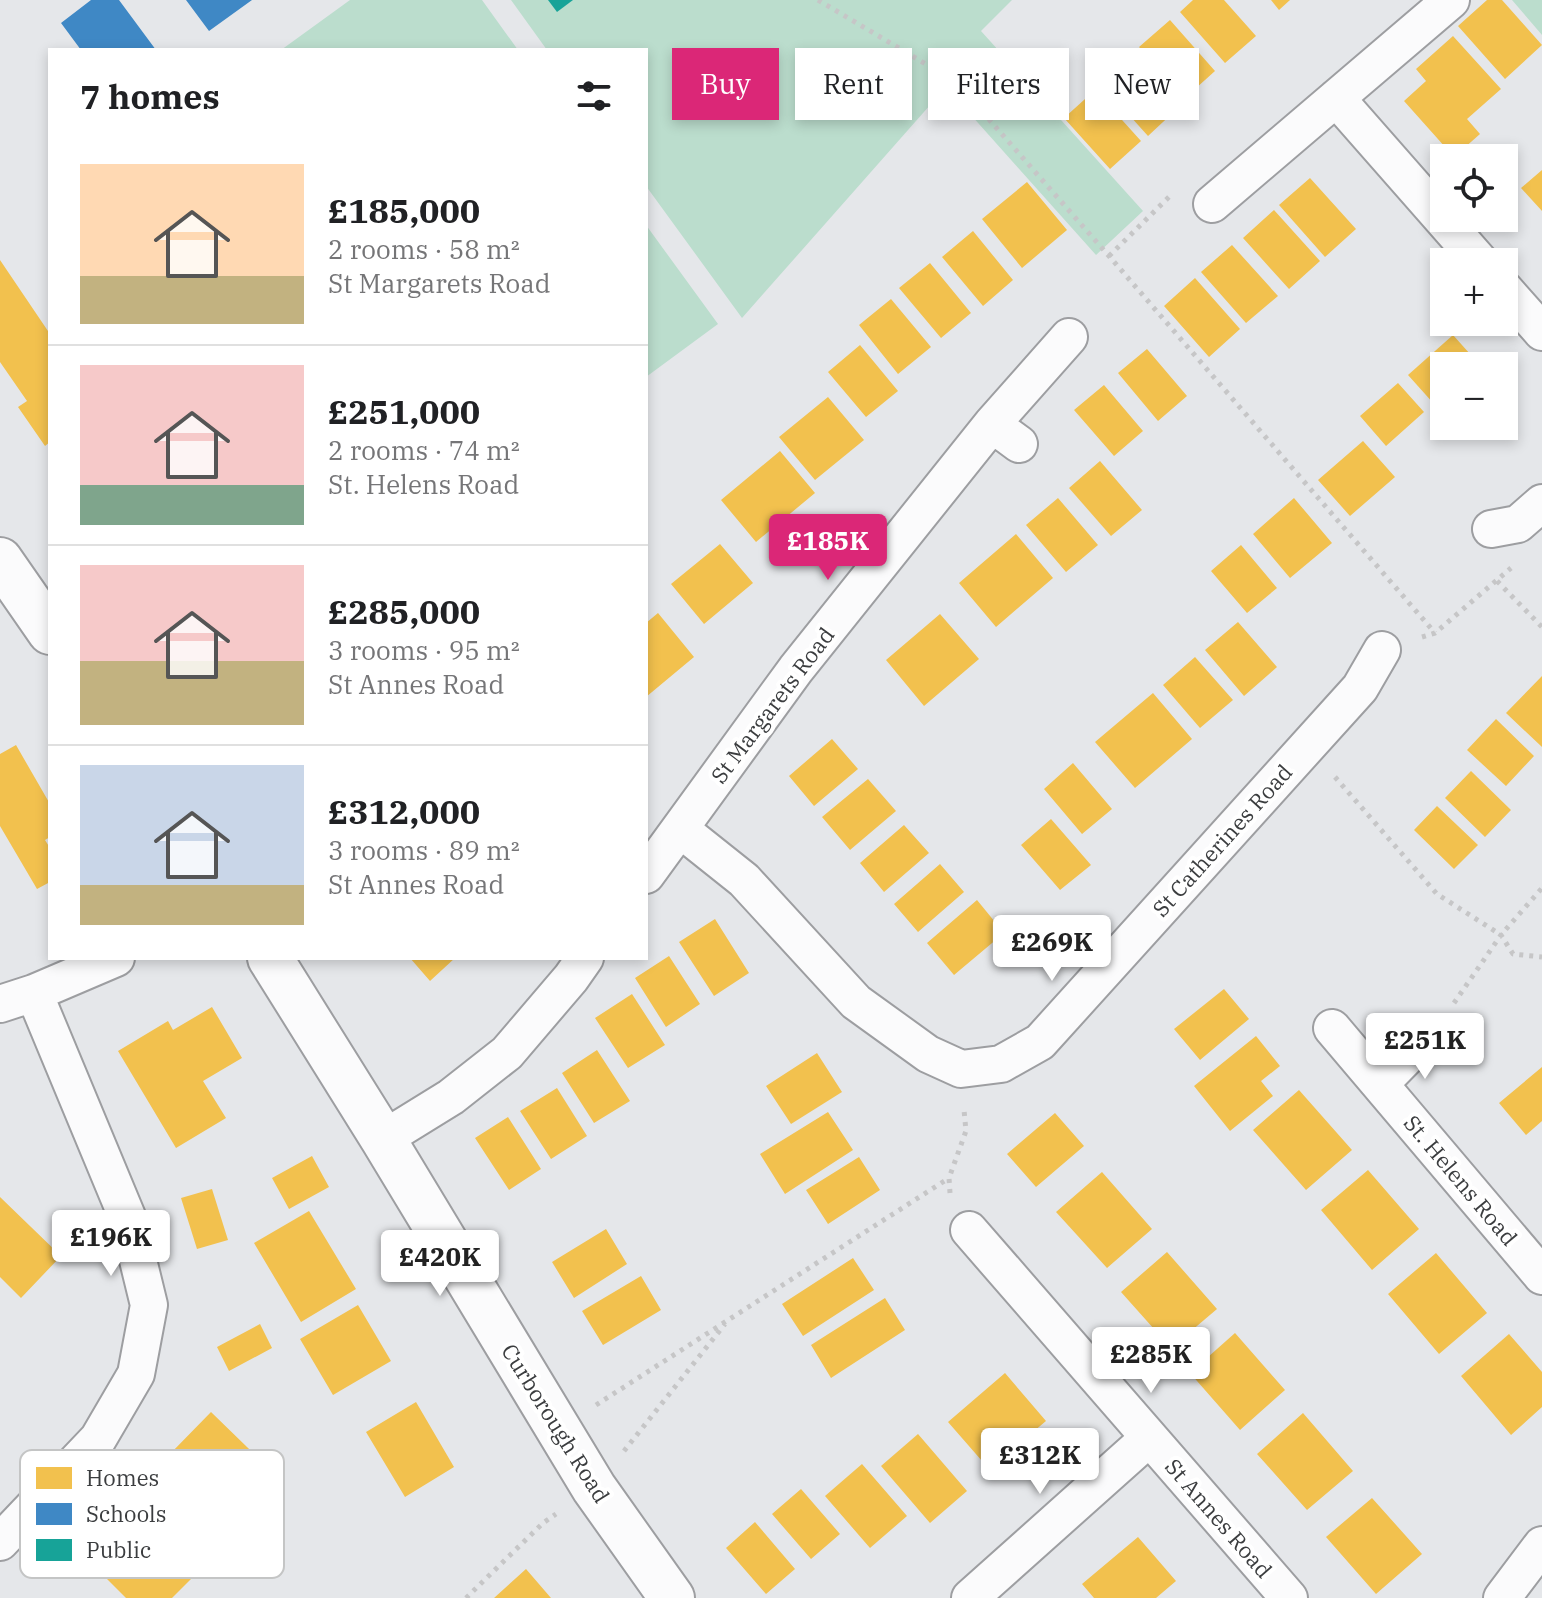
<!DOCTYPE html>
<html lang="en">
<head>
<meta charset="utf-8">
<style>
  body { margin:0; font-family:"IBM Plex Serif",serif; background:#f2f2f2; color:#202124; height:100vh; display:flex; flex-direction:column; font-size:30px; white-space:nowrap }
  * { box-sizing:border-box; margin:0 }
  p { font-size:26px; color:#757577 }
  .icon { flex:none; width:44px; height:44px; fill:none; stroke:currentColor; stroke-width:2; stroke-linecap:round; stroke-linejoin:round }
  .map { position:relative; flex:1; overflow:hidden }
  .panel { position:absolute; left:48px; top:48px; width:600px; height:912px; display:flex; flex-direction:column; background:#fff; border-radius:0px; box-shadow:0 4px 12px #0003 }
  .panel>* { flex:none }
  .hud { position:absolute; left:672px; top:48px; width:750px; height:72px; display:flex; gap:16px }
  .tools { position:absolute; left:1430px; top:144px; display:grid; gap:16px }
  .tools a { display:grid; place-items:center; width:88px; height:88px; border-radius:0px; background:#fff; box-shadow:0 4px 12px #0003; font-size:40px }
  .price { position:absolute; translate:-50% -68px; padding:0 18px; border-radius:8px; background:#fff; color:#222; font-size:26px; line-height:52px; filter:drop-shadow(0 2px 4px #0008) }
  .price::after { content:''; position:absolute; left:50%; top:48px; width:24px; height:18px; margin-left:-12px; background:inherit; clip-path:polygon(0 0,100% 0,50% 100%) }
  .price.selected { background:#db2777; color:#fff }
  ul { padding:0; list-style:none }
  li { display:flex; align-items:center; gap:24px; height:200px; padding:0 32px }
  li+li { border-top:2px solid #e0e0e0 }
  li span { display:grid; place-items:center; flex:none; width:224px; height:160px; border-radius:0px; color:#555 }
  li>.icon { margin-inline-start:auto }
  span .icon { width:96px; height:96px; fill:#fffc; stroke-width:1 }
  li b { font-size:34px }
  h2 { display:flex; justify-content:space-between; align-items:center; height:96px; padding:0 32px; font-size:34px }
  .pill { padding:0 28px; border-radius:0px; background:#fff; box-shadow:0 4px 12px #0003; font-size:28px; line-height:72px }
  .pill.selected { background:#db2777; color:#fff }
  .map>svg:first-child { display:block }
</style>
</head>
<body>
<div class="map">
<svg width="1542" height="1598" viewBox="0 0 1542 1598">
  <rect width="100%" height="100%" fill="#e5e7ea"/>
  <path fill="#bbddcd" d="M350 0H482L518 50H281Z
    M511 0H1012L981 31 1143 211 1096 255 946 87 742 318 646 186V50H547Z
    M1512 0H1542V35Z
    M646 225 718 324 646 377Z"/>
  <path fill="#f2c14e" d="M1193 0H1224L1256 36 1225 63 1180 12Z
    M1271 0H1290L1279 10Z
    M1487 0H1502L1542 45 1505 79 1458 26Z
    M1170 20 1215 71 1185 98 1139 47Z
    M1453 36 1501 89 1467 119 1480 134 1454 157 1404 101 1426 81 1416 69Z
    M1133 57 1178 108 1148 136 1102 85Z
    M1095 90 1141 141 1110 169 1064 118Z
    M1542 170V211L1521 188Z
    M1310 178 1356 229 1325 257 1279 205Z
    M1027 182 1067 230 1022 268 982 219Z
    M1274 210 1320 261 1289 289 1243 238Z
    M973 231 1013 280 983 306 942 257Z
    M1232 245 1278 296 1246 323 1201 272Z
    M0 260 50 334V442L45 446 18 407 27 401 0 362Z
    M930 263 971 313 941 338 899 288Z
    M1195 278 1240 329 1209 357 1164 306Z
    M891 299 931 347 898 374 859 325Z
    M1453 335 1479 364 1476 366H1444V395L1434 404 1408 375Z
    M860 345 898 391 866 417 828 372Z
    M1147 349 1187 396 1158 421 1118 373Z
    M1398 383 1424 412 1386 446 1360 416Z
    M1104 385 1143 431 1114 456 1074 410Z
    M828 397 864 440 815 480 779 437Z
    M1363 441 1395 477 1350 516 1318 480Z
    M780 451 815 493 756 542 721 500Z
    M1100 461 1142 510 1111 536 1069 488Z
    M1058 498 1098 545 1066 572 1026 525Z
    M1294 498 1332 543 1290 578 1253 534Z
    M1016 534 1053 578 996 627 959 583Z
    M720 544 753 583 704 624 671 584Z
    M1241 545 1277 588 1247 613 1211 571Z
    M658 613 694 657 646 697V623Z
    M940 614 979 659 924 706 886 660Z
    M1238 622 1277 667 1244 696 1205 650Z
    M1195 657 1233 700 1200 728 1163 685Z
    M1542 676V747L1506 713Z
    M1153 693 1192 739 1135 788 1095 742Z
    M1496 719 1534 756 1506 786 1467 750Z
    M832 739 858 769 814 806 789 776Z
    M16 745 50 804V837L45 840 50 848V882L37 889 0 826V754Z
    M1073 763 1112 809 1082 834 1044 789Z
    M1471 771 1511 810 1485 837 1445 798Z
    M868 779 896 811 850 850 822 817Z
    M1437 806 1478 845 1454 869 1414 830Z
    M1051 819 1091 865 1060 890 1021 845Z
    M904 825 929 853 884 892 860 863Z
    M940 864 964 892 918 932 894 904Z
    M977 900 1004 933 954 975 927 943Z
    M715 919 749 973 714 996 679 942Z
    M669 956 700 1004 666 1027 635 978Z
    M410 958H455L430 981Z
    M1224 989 1249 1019 1200 1060 1174 1029Z
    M632 994 665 1045 628 1068 595 1018Z
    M212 1007 242 1058 203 1081 226 1118 176 1148 118 1051 168 1021 173 1030Z
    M1256 1036 1280 1066 1261 1081 1273 1096 1230 1131 1194 1086Z
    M597 1050 630 1101 594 1123 562 1073Z
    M817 1053 842 1092 791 1124 766 1086Z
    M1542 1067V1121L1526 1135 1499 1103Z
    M557 1088 587 1136 551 1159 520 1111Z
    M1299 1090 1352 1150 1306 1190 1253 1130Z
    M828 1112 853 1150 785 1194 760 1154Z
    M1055 1113 1084 1146 1036 1187 1007 1154Z
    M508 1117 541 1169 509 1190 475 1138Z
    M312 1156 329 1187 289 1209 272 1178Z
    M859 1157 880 1190 828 1224 806 1190Z
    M1368 1170 1419 1229 1372 1270 1321 1210Z
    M1102 1172 1152 1229 1107 1268 1056 1212Z
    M212 1189 228 1240 197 1249 181 1198Z
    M0 1197 61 1256 21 1298 0 1277Z
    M309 1211 356 1289 301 1322 254 1243Z
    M606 1229 627 1264 574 1298 552 1262Z
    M1167 1252 1217 1309 1171 1348 1121 1292Z
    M1436 1253 1487 1313 1439 1354 1388 1294Z
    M853 1258 874 1290 803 1336 782 1304Z
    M641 1276 661 1310 603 1345 582 1311Z
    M885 1298 905 1330 831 1378 811 1345Z
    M358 1305 391 1361 333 1395 300 1339Z
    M260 1324 272 1348 229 1371 217 1347Z
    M1235 1333 1285 1390 1240 1430 1190 1373Z
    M1509 1334 1542 1372V1407L1511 1435 1461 1376Z
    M1005 1373 1046 1421 989 1469 948 1422Z
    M416 1402 454 1467 405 1497 366 1432Z
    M211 1412 281 1480 238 1523 169 1455Z
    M1303 1413 1353 1471 1307 1510 1257 1454Z
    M918 1434 967 1491 930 1523 881 1466Z
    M862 1464 907 1516 870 1548 825 1496Z
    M801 1489 840 1534 811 1559 772 1514Z
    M1372 1498 1422 1554 1376 1594 1326 1537Z
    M755 1522 795 1569 766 1594 726 1548Z
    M150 1537 192 1578 172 1598H126L107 1579Z
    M1138 1537 1176 1581 1156 1598H1094L1082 1584Z
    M526 1569 551 1598H494Z"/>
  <path fill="#3f88c5" d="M91 0H119L156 50H81L61 23Z
    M186 0H252L209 31Z"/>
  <path fill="#17a398" d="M548 0H573L557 12Z"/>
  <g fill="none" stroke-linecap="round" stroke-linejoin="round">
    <defs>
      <path id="minor" d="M1336 98 1480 262
        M1212 204 1451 0
        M1504 289 1542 332
        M992 424 1019 444
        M1491 529 1518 524 1542 503
        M680 829 744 880 856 1002 928 1054 961 1069 1001 1064 1040 1042 1360 688 1382 650
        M646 875 796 669 992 424 1069 337
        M0 1004 34 993 116 958
        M1332 1028 1542 1276
        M1380 1084 1428 1035
        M383 1139 451 1097 507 1053 571 978 585 958
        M969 1230 1289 1598
        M0 1542 98 1439 136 1374 149 1305 128 1219 34 993
        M970 1598 1149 1438
        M1502 1598 1542 1545"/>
      <path id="tertiary" d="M0 560 50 632
        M270 958 383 1139 594 1488 672 1598"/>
    </defs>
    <use href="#minor" stroke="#9d9ea1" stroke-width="40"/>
    <use href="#tertiary" stroke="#9d9ea1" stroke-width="48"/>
    <path stroke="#c6c6c7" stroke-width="5" stroke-dasharray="4 6" stroke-linecap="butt" d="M818 0 956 82 1109 256 1435 633
      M1109 256 1171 195
      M1497 581 1542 627
      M1422 637 1435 633 1511 568
      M1335 777 1437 894 1501 935 1513 954 1542 957
      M1454 1003 1501 935 1542 888
      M950 1193 949 1178 966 1131 964 1110
      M596 1405 949 1178
      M624 1451 725 1324
      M466 1598 543 1523 556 1514"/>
    <use href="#minor" stroke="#fbfbfc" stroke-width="36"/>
    <use href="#tertiary" stroke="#fbfbfc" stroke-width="44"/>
  </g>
  <g text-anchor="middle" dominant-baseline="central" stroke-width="8" stroke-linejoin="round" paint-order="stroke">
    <g font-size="22" fill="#3b3d3f" stroke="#fff">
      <text transform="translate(772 705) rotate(-53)">St Margarets Road</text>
      <text transform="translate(1222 840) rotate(-48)">St Catherines Road</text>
      <text transform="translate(1461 1180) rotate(50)">St. Helens Road</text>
      <text transform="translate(556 1423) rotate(58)">Curborough Road</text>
      <text transform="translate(1219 1518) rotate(49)">St Annes Road</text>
    </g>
  </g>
  <rect x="20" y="1450" width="264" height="128" rx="12" fill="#fff" stroke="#c4c5c5" stroke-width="2"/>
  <rect x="36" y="1467" width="36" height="22" fill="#f2c14e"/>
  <rect x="36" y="1503" width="36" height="22" fill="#3f88c5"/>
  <rect x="36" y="1539" width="36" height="22" fill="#17a398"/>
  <g font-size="22" fill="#3b3d3f">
    <text x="86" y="1486">Homes</text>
    <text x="86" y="1522">Schools</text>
    <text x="86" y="1558">Public</text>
  </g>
</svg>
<div class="tools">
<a><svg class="icon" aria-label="locate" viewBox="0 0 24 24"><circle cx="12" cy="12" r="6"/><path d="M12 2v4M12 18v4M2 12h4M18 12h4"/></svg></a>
<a>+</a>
<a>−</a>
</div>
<b class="price selected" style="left:828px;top:582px">£185K</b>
<b class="price" style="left:1052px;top:983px">£269K</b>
<b class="price" style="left:1425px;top:1081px">£251K</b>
<b class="price" style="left:111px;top:1278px">£196K</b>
<b class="price" style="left:440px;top:1298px">£420K</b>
<b class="price" style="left:1151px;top:1395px">£285K</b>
<b class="price" style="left:1040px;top:1496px">£312K</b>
<div class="hud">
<a class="pill selected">Buy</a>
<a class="pill">Rent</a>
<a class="pill">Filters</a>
<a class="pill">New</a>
</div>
<section class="panel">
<h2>7 homes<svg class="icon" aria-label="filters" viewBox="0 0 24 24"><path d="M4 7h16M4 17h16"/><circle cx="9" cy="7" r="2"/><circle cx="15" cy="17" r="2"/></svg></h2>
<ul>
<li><span style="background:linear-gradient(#ffd9b3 70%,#c2b280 0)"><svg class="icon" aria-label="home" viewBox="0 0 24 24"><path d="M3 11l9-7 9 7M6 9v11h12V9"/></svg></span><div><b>£185,000</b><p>2 rooms · 58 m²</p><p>St Margarets Road</p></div></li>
<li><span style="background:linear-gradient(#f6c9c9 75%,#7fa58c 0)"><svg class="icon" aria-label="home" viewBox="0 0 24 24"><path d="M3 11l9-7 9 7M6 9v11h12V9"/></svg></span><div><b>£251,000</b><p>2 rooms · 74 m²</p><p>St. Helens Road</p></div></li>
<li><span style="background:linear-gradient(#f6c9c9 60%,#c2b280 0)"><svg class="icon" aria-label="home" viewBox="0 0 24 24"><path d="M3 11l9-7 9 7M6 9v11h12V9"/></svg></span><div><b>£285,000</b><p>3 rooms · 95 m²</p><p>St Annes Road</p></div></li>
<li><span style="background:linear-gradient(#c9d6e8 75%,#c2b280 0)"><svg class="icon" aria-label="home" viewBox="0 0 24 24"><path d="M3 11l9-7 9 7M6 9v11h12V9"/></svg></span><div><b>£312,000</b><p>3 rooms · 89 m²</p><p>St Annes Road</p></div></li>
</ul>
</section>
</div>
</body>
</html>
